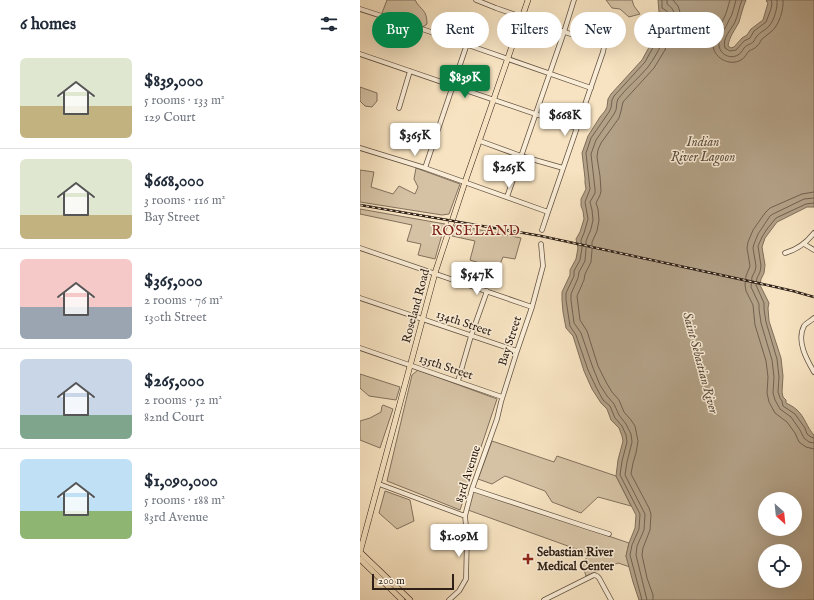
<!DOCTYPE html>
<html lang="en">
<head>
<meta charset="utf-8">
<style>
  body { margin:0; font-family:"IM FELL English",serif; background:#f6f6f7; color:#1f2937; height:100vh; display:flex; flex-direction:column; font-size:15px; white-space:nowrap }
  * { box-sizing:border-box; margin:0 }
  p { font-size:13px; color:#747a83 }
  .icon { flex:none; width:22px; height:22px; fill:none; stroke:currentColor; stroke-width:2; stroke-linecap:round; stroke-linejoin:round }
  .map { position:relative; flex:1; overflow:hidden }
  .sheet { display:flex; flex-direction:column; background:#fff; width:360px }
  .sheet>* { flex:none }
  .guide { position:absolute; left:12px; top:12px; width:380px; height:36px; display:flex; gap:8px }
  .needle { width:26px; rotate:153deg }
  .tools { position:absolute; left:398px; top:492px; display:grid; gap:8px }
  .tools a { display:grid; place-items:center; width:44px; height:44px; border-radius:50%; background:#fff; box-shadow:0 4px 16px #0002; font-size:20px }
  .scale { position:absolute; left:12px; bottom:10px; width:82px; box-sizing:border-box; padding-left:4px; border:2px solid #2f2017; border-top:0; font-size:11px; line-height:14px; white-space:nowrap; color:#2f2017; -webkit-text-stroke:3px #faedd7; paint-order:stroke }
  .price { position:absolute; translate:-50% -34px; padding:0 9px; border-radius:4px; background:#fff; color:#222; font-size:13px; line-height:26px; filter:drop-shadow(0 1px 2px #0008) }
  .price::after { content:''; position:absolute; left:50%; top:24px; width:12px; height:9px; margin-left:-6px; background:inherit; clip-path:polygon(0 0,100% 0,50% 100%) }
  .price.on { background:#0b8043; color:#fff }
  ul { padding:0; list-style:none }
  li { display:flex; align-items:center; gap:12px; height:100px; padding:0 20px }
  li+li { border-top:1px solid #e0e1e3 }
  li span { display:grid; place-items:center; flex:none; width:112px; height:80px; border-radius:6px; color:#555 }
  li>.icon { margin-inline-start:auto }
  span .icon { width:48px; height:48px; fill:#fffc; stroke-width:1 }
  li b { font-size:17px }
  h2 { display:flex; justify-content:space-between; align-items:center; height:48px; padding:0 20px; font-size:17px }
  .chip { padding:0 14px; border-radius:18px; background:#fff; box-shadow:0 4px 16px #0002; font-size:14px; line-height:36px }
  .chip.on { background:#0b8043; color:#fff }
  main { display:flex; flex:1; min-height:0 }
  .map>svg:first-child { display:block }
</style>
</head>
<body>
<main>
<section class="sheet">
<h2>6 homes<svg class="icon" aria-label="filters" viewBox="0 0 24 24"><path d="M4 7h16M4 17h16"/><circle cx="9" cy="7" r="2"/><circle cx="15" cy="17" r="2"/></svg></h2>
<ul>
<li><span style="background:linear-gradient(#dfe7d0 60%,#c2b280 0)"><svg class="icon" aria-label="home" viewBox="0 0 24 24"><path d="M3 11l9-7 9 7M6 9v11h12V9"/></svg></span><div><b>$839,000</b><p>5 rooms · 133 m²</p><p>129 Court</p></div></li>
<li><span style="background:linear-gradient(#dfe7d0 70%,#c2b280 0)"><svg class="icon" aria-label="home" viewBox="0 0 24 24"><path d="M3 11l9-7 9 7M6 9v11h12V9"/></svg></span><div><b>$668,000</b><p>3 rooms · 116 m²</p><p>Bay Street</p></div></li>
<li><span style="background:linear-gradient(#f6c9c9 60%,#9aa5b1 0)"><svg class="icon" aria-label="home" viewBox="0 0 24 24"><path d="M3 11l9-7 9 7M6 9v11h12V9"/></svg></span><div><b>$365,000</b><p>2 rooms · 76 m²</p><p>130th Street</p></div></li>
<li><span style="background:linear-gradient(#c9d6e8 70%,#7fa58c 0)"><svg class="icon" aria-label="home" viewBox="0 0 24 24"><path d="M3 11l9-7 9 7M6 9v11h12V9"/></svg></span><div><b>$265,000</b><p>2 rooms · 52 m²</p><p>82nd Court</p></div></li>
<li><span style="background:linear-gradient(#bfe0f5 65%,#8fb573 0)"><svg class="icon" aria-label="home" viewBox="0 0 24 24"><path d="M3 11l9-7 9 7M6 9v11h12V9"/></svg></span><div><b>$1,090,000</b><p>5 rooms · 188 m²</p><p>83rd Avenue</p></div></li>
</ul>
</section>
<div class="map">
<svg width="454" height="600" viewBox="0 0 454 600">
  <rect width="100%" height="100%" fill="#f7e3c1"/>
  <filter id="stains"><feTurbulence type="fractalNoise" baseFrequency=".005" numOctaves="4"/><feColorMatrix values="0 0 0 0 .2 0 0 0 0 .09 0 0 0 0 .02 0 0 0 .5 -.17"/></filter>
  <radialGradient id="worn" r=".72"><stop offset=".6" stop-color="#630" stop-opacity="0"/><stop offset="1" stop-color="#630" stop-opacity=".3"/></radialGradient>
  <path fill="#d5c2a4" stroke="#82715e" d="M27 0H55C61 11 67 9 67 24L63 27 22 13Z
    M246 0H272L274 6 280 14 269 17 260 9 252 8Z
    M0 87 17 93V101L12 107 5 106 0 101Z
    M56 168 100 184 89 214 82 215 0 202V170L14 172 11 187 33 194 39 186 55 194 58 187 54 179Z
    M0 209 85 224 75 259 58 255 61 244 47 241 52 225 0 214Z
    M95 225 161 238 155 259 143 257 138 269 110 260 115 241 92 236Z
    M58 370 137 399 100 510 27 481 52 375Z
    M0 374 40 387 36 400 9 396 0 388Z
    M23 405 33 409 20 448 0 440V421L10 418 21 412 22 406Z
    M132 441 194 462 197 456 256 476 271 506 238 497 221 513 192 502 185 491 145 476 132 484 118 479Z
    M113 490 269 543 266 556 270 567 258 563 226 576 222 563 230 554 108 510Z
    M25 491 50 500 54 521 37 529 19 513Z"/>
  <path fill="#b3a187" stroke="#7e6d5a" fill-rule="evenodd" d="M298 0H386C383 7 381 15 379 22 375 30 369 37 368 46L371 48 374 47 382 38 387 35 391 29 403 20 408 3 406 1 407 0H454V207H447L417 222 405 238 402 247 405 265 404 273 401 279 400 285 409 303 408 308 409 321 421 358 423 376 422 392 423 397 426 400V403C430 405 434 407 437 410 445 417 447 428 454 435V600H279L273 582 266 556 269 543 275 528 276 515 256 476 258 460 263 441 262 436 259 428 251 420 247 409 241 403 232 389 224 371 213 336 206 328 203 312 202 300V292L210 275V270L216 259 218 248 216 239 220 232 224 219 223 211 221 206V199L226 189 225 183V178L222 153 228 136 240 117 245 111 247 107 248 99 251 94 282 60 293 40 294 33 305 16V13L299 12ZM405 499H435V529H405ZM405 551H435V581H405Z"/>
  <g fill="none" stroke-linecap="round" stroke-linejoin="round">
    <path stroke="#71604f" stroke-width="1" d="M370 0C368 6 367 12 364 18 360 26 354 33 353 43 352 57 369 67 381 60 385 58 386 54 389 51 392 49 395 49 397 46 400 44 400 41 402 39 405 36 409 34 412 31 419 25 424 9 423 0
      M376 0C374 7 373 14 369 20 366 28 360 34 359 43 358 53 369 60 378 55 382 53 383 48 386 46 389 44 392 44 394 41 395 39 396 37 397 36 400 32 406 30 409 26 414 21 418 7 417 0
      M382 0C379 7 378 15 375 22 371 30 362 38 365 48L370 51 376 50 384 41 390 38 394 31 406 22 411 9 412 3 411 0
      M454 192 442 194 410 208 405 213 393 230 388 242 387 248 390 266 386 276 385 285 386 291 393 305 395 325 406 361 408 377 407 393 409 402 415 413 427 422 435 433 439 442 446 447 454 449
      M454 198 444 199 413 214 410 216 398 234 394 244 393 248 396 266 395 271 392 277 391 287 399 304V309L401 323 412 360 414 377 413 393 415 400 420 409 431 417 440 430 444 438 449 442 454 443
      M454 203 446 204 416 218 407 229 402 237 398 246 401 266 400 272 397 278 396 285 404 303V309L406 322 417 359 419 377 418 392 420 398 422 401 423 406 435 414 445 428 447 434 451 437 454 438
      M282 600 270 555 272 545 279 529 280 514 260 475 262 461 267 442 266 435 262 426 255 418 250 406 243 400 236 387 228 370 216 335 210 326 206 300V293L214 276V271L220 260 222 248 221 240 224 233 228 219 225 202 230 189 226 153 231 138 249 112 251 108 252 100 254 96 285 62 296 42 298 34 309 18C311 12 306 11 302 8V0
      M287 600 276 555 277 546 284 530 285 514 265 475 267 462 272 442 271 434 266 424 259 415 254 404 247 396 240 385 233 368 221 333 214 323 211 300V294L218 278 219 272 225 261 226 249V241L231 229 233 220 232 210 230 202 235 193V189L231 154 236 140 254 114 256 110 257 102 258 99C267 87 279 78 288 67 293 60 298 52 301 45 302 42 302 39 303 36 308 25 323 15 307 4V0
      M293 600V595L287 578 282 555 283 548 290 530 291 514 289 508 271 474 273 463 276 453 278 441 275 426 271 420 264 412 259 400 252 392 246 382 238 366 227 331 220 320 217 296 224 280 225 274 231 262 232 250V242L237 231 239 220 238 209 236 203 240 195 241 191 240 176 237 157 238 150 241 143 259 118 261 111 263 102 294 68 305 50 308 39 318 24 320 18V12L318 6 313 0"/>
    <defs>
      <path id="minor" d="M116 0 136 8 242 45 244 47 243 52 188 212 182 230
        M0 9 65 30 231 88
        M0 54 216 128
        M39 108 50 71
        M120 141 161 156 203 168
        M0 148 65 168 188 212
        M65 168 107 44
        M147 197 204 32 214 0
        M444 244 454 250
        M0 248 172 307
        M425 253C436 250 447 242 454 233
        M0 298 157 351
        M454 318C451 321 446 323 444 326 436 341 447 360 454 372
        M0 348 142 397
        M98 381 111 336 127 291
        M19 484 105 516
        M112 489 227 527 249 534
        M89 600 99 591 106 579 107 536 105 516 112 489 137 419 141 402 157 351 172 307 183 266 181 244
        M184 600 234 575 237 576 239 578 251 600"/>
      <path id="major" d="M0 552 75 273 105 182 168 0
        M0 552 50 600
        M0 559 42 600"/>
    </defs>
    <use href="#minor" stroke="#615142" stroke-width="5.5"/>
    <use href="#major" stroke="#2f2017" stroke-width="6"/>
    <use href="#minor" stroke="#faedd7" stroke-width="4"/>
    <use href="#major" stroke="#f7e3c1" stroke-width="5"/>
    <defs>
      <path id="rail" d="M0 205 181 236 407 285 433 291 454 297"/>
    </defs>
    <use href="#rail" stroke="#2f2017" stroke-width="2.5"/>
    <use href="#rail" stroke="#faedd7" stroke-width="1" stroke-dasharray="3" stroke-linecap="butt"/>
  </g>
  <path fill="#8f2418" stroke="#faedd7" stroke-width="1.5" d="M166 553h4v4h4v4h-4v4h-4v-4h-4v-4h4z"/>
  <g text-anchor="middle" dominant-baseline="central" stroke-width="3" stroke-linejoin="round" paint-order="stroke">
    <g font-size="12" fill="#2f2017" stroke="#faedd7">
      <text transform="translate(56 306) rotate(-75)">Roseland Road</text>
      <text transform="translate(104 323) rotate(19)">134th Street</text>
      <text transform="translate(150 341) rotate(-72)">Bay Street</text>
      <text transform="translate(86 367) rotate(19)">135th Street</text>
      <text transform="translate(108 474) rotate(-72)">83rd Avenue</text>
    </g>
    <g font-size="12" font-weight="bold" fill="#2f2017" stroke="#faedd7" text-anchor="start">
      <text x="177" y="552">Sebastian River<tspan x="177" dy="14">Medical Center</tspan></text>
    </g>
    <g font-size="13" font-style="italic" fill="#5d4d3e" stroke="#faedd7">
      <text x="343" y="142">Indian<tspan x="343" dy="15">River Lagoon</tspan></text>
      <text transform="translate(340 363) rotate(75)">Saint Sebastian River</text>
    </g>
    <g font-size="14" letter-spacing="1" fill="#7a1f14" stroke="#faedd7">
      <text x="116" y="231">ROSELAND</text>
    </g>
  </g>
  <rect width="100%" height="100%" filter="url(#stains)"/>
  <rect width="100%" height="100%" fill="url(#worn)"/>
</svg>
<div class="tools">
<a><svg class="needle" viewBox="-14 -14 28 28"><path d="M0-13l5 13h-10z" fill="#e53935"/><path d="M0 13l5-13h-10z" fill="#747a83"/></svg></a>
<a><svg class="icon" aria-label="locate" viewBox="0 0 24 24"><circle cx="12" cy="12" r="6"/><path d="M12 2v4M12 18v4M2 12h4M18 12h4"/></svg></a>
</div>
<div class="scale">200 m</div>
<b class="price on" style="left:105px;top:99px">$839K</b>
<b class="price" style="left:205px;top:137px">$668K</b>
<b class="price" style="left:55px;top:157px">$365K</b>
<b class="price" style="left:149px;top:189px">$265K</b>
<b class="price" style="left:117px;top:296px">$547K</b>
<b class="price" style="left:99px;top:558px">$1.09M</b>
<div class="guide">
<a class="chip on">Buy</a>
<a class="chip">Rent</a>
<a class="chip">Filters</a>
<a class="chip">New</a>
<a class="chip">Apartment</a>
</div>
</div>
</main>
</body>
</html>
